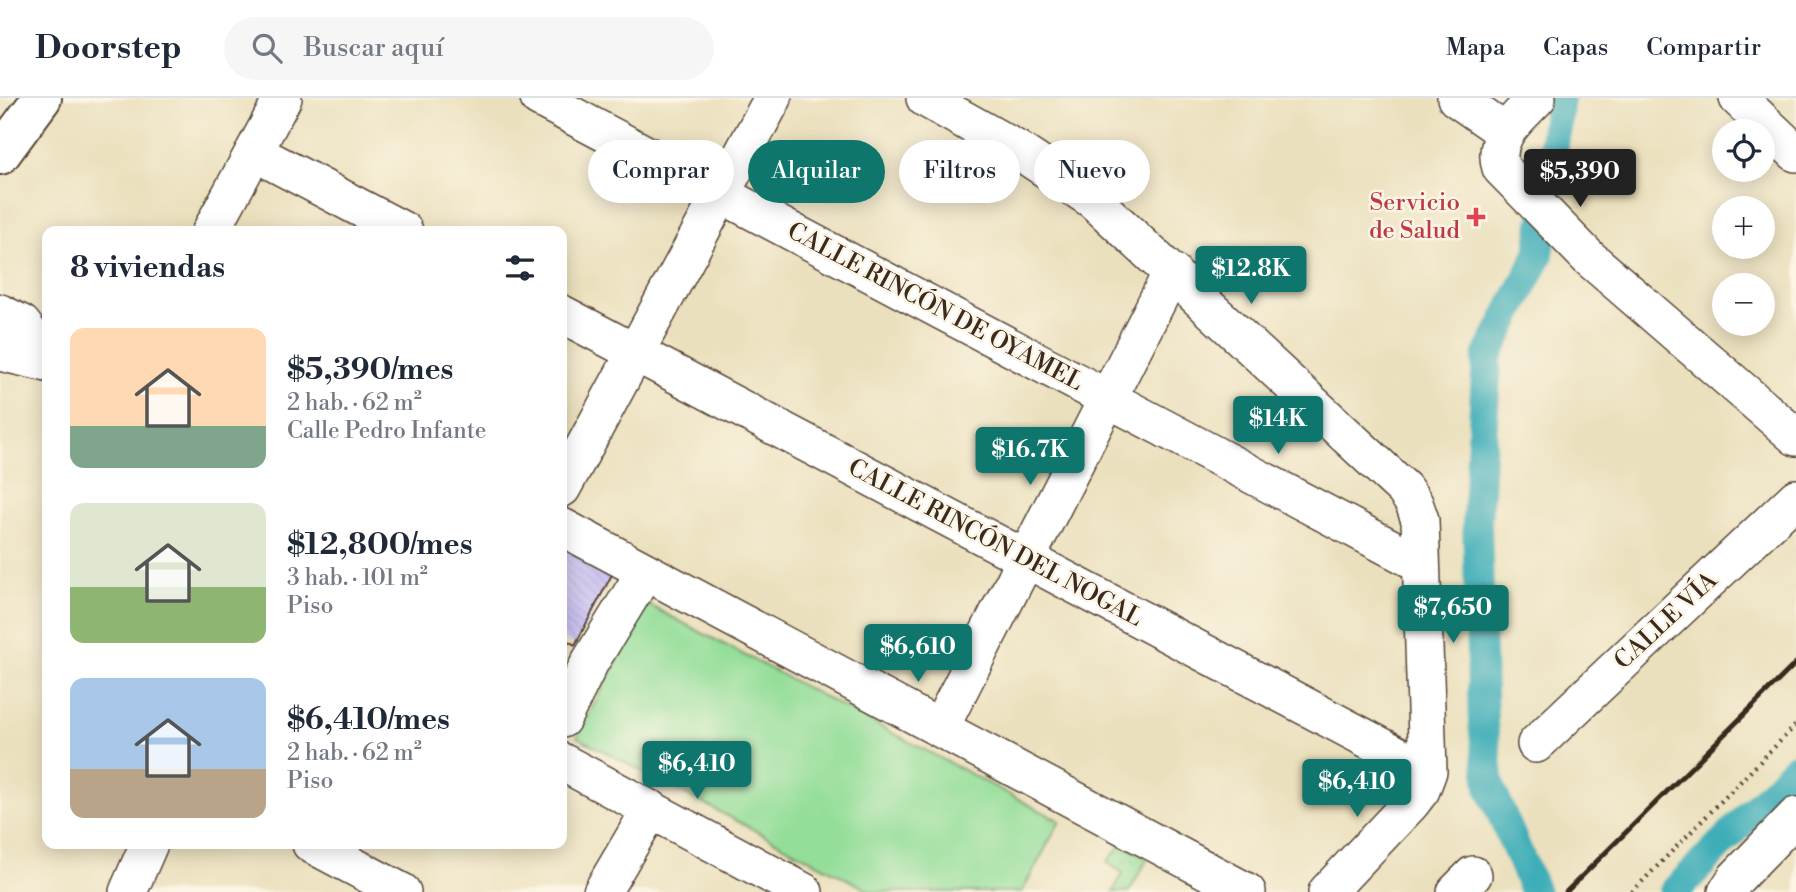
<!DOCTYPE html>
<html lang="es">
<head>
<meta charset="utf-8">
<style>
  body { margin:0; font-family:"Libre Bodoni",serif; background:#f6f6f7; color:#1f2937; height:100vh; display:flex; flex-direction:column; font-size:26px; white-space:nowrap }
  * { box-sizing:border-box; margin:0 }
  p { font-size:23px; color:#747a83 }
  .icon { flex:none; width:38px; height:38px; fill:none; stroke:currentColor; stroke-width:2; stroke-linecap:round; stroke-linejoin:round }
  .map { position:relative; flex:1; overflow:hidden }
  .panel { position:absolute; left:42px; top:128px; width:525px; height:623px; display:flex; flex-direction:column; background:#fff; border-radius:14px; box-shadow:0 4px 18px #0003 }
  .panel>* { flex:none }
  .guide { position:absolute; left:588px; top:42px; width:665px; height:63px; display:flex; gap:14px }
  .fabs { position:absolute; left:1712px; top:21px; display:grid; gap:14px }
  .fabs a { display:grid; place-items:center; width:63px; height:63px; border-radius:50%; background:#fff; box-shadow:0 4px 18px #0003; font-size:35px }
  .price { position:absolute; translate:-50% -60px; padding:0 16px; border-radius:7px; background:#0f766e; color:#fff; font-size:23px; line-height:46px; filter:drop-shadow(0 2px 4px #0008) }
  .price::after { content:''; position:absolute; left:50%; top:42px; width:21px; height:16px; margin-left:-10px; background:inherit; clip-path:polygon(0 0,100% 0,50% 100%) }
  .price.current { background:#222; color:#fff }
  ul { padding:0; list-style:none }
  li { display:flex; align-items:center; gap:21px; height:175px; padding:0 28px }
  li span { display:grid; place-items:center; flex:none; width:196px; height:140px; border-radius:14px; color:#555 }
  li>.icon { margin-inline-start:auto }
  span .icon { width:84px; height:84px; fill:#fffc; stroke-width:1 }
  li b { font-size:30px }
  h2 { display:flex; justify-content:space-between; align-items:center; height:84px; padding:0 28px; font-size:30px }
  .chip { padding:0 24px; border-radius:32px; background:#fff; box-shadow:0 4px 18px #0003; font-size:24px; line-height:63px }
  .chip.current { background:#0f766e; color:#fff }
  header { display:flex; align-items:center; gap:42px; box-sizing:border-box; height:98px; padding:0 35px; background:#fff; border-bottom:2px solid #e0e1e3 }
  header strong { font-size:33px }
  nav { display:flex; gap:38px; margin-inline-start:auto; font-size:24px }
  .search { width:490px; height:63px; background:#f6f6f7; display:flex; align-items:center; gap:18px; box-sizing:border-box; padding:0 24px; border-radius:38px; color:#747a83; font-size:26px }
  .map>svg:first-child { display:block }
</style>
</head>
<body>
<header>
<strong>Doorstep</strong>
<div class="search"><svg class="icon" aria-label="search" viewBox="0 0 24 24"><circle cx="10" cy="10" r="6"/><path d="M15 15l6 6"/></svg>Buscar aquí</div>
<nav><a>Mapa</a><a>Capas</a><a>Compartir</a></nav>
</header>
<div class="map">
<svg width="1796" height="794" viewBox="0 0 1796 794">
  <defs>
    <pattern id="park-crowns" width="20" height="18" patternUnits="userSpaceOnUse" patternTransform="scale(1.75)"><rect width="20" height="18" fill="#94de9a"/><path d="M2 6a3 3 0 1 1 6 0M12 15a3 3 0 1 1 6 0" fill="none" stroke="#80bf84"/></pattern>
    <pattern id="building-back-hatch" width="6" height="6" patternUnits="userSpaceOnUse" patternTransform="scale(1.75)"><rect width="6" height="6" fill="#c3b9f5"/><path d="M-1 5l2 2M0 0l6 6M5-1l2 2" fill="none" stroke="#a89fd2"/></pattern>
  </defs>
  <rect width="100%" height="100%" fill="#fcf5e5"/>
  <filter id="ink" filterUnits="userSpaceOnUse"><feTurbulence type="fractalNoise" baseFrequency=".0143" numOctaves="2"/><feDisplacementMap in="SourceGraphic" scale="14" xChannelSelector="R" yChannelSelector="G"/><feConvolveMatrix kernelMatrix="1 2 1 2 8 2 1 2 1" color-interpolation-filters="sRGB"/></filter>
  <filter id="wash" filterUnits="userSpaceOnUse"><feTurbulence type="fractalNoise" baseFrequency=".00686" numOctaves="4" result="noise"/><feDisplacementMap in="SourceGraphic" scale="28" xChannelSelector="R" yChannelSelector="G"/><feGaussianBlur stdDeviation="1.57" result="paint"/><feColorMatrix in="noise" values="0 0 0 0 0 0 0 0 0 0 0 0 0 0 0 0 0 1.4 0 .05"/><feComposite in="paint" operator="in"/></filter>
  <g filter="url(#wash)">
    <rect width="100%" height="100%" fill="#ebe0bd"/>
    <path fill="url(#park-crowns)" stroke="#68845c" stroke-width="2" d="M1121 747 1148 760 1129 794H1113L1123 775 1107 764Z"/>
    <path fill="#94de9a" stroke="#68845c" stroke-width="2" d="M647 506 1060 723 1022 794H872L577 639Z"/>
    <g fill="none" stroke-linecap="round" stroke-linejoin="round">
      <path stroke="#3cadb8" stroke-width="30" d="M1535 794 1490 689 1483 625 1477 425 1487 259 1539 156 1560 0
        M1674 794 1796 669"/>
    </g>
    <g id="blocks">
      <path fill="url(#building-back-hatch)" d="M562 436 618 465 575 547 562 540Z"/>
    </g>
  </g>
  <g filter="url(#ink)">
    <use href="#blocks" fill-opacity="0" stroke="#554536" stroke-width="2"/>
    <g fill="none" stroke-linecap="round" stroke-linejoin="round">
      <defs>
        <path id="minor" d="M539 0 1421 466
          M925 0 1016 51 1093 102 1404 391 1414 405 1420 422 1428 673 1421 692 1411 705 1327 794
          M1456 0 1505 34
          M1537 0C1518 20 1491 40 1501 70L1588 159 1796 339
          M1738 0 1796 55
          M254 54 404 133
          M211 133 283 0
          M0 215 22 226 47 259
          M562 216 1428 673
          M0 254 47 265
          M562 390 773 0
          M562 429 1247 794
          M562 621 590 564 645 474
          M940 630 1172 174
          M1536 646 1796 400
          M562 664 804 794
          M311 746 402 794
          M128 794 149 746
          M602 794 651 711
          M1456 794 1473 777
          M1727 794 1736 780 1796 718"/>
        <path id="major" d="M0 57 42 0"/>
      </defs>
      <use href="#minor" stroke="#554536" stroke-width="40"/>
      <use href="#major" stroke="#554536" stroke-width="42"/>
      <path stroke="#554536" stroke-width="4.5" stroke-dasharray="2 5" stroke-linecap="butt" d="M1632 794 1796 627"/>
      <use href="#minor" stroke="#fff" stroke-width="37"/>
      <use href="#major" stroke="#fff" stroke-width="38"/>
      <path stroke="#3b2a1e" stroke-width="5" d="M1566 794 1796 565"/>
    </g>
  </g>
  <path fill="#e0444e" stroke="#fcf5e5" stroke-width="2.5" d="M1472.5 108.5h7v7h7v7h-7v7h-7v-7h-7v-7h7z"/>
  <g text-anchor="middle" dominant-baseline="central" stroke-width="5" stroke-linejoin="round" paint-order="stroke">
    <g font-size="24" fill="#be3a42" stroke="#fcf5e5" text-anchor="end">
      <text x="1460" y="105">Servicio<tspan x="1460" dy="28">de Salud</tspan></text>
    </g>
    <g font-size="24" fill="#3b2a1e" stroke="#fcf5e5">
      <text transform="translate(935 209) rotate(28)">CALLE RINCÓN DE OYAMEL</text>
      <text transform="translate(995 445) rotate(28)">CALLE RINCÓN DEL NOGAL</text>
      <text transform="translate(1666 523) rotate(-43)">CALLE VÍA</text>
    </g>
  </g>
</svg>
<div class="fabs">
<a><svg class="icon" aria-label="locate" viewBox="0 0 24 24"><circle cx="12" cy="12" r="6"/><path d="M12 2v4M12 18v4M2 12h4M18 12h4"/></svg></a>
<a>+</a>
<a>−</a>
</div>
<b class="price current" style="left:1580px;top:111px">$5,390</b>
<b class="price" style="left:1251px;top:208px">$12.8K</b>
<b class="price" style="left:1278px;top:358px">$14K</b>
<b class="price" style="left:1030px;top:389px">$16.7K</b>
<b class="price" style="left:1453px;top:547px">$7,650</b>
<b class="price" style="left:918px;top:586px">$6,610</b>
<b class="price" style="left:697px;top:703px">$6,410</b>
<b class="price" style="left:1357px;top:721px">$6,410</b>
<div class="guide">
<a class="chip">Comprar</a>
<a class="chip current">Alquilar</a>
<a class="chip">Filtros</a>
<a class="chip">Nuevo</a>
</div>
<section class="panel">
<h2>8 viviendas<svg class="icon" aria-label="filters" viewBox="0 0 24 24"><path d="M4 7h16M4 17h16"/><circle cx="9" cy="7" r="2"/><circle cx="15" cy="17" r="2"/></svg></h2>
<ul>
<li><span style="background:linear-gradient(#ffd9b3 70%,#7fa58c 0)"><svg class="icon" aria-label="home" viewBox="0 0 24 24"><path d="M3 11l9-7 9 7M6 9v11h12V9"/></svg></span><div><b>$5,390/mes</b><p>2 hab. · 62 m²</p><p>Calle Pedro Infante</p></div></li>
<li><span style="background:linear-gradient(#dfe7d0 60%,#8fb573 0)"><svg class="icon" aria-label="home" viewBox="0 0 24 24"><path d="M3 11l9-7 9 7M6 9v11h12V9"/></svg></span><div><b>$12,800/mes</b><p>3 hab. · 101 m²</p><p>Piso</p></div></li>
<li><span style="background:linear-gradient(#a9c7e8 65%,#b9a48a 0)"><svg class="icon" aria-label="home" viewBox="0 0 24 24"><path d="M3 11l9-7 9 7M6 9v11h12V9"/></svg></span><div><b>$6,410/mes</b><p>2 hab. · 62 m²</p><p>Piso</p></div></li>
</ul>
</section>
</div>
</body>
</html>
